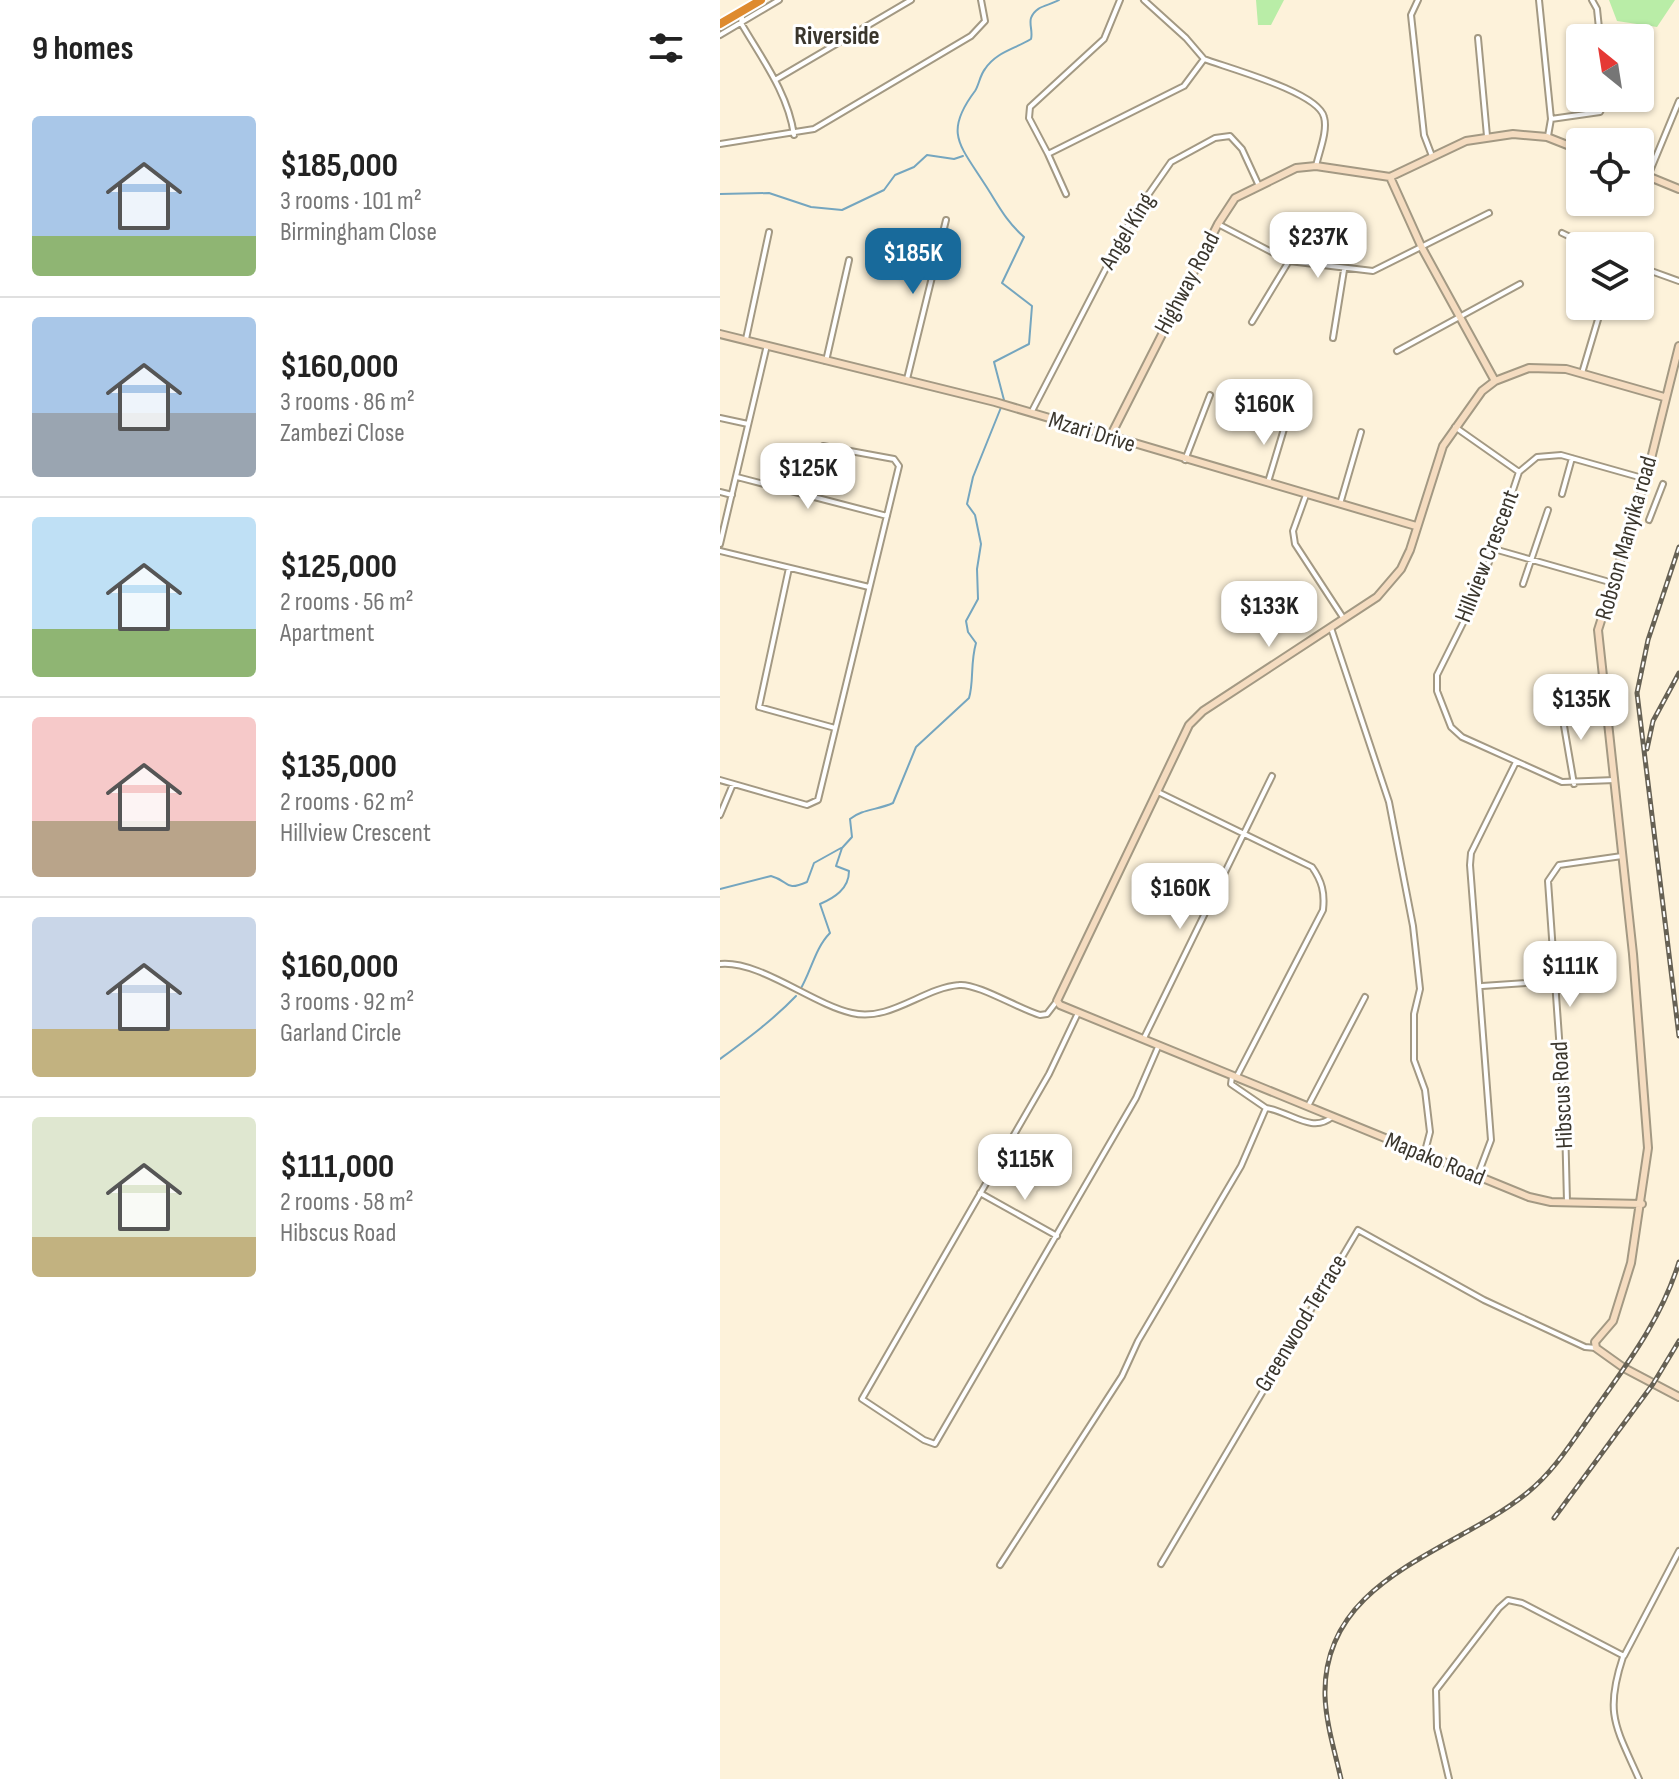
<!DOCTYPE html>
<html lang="en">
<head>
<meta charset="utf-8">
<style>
  body { margin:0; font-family:"Sofia Sans Condensed",sans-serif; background:#f2f2f2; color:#222; height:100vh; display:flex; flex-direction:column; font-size:30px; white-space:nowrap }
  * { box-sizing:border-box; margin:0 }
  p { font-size:26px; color:#767676 }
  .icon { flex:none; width:44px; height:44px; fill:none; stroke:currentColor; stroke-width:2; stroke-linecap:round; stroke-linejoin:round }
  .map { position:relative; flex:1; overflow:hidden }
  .drawer { display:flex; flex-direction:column; background:#fff; width:720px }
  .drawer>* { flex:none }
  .needle { width:52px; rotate:330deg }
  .tools { position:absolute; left:846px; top:24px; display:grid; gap:16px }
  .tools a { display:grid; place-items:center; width:88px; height:88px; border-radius:8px; background:#fff; box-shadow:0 2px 6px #0004; font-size:40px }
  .price { position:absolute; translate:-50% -68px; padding:0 18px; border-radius:16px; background:#fff; color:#222; font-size:26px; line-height:52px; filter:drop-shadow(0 2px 4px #0008) }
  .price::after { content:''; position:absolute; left:50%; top:48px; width:24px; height:18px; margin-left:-12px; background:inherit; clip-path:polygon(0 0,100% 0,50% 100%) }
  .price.active { background:#186a9b; color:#fff }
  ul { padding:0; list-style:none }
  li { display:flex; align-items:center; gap:24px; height:200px; padding:0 32px }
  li+li { border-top:2px solid #e0e0e0 }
  li span { display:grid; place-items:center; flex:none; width:224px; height:160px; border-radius:8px; color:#555 }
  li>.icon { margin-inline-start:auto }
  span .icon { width:96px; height:96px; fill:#fffc; stroke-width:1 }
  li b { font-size:34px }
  h2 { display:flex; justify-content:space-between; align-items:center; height:96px; padding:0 32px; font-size:34px }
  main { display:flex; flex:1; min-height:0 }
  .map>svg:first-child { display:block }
</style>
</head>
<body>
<main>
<section class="drawer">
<h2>9 homes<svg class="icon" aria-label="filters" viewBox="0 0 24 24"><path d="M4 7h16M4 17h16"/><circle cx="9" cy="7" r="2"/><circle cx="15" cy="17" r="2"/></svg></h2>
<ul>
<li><span style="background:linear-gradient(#a9c7e8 75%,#8fb573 0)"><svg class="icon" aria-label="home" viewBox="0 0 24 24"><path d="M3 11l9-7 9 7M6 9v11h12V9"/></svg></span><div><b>$185,000</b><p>3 rooms · 101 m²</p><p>Birmingham Close</p></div></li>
<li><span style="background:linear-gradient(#a9c7e8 60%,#9aa5b1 0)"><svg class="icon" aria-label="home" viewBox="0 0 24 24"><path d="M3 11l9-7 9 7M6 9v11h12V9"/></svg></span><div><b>$160,000</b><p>3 rooms · 86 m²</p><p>Zambezi Close</p></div></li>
<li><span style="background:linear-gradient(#bfe0f5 70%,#8fb573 0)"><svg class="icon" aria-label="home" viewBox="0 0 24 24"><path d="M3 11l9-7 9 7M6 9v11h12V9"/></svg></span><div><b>$125,000</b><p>2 rooms · 56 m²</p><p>Apartment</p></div></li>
<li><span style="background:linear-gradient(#f6c9c9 65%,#b9a48a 0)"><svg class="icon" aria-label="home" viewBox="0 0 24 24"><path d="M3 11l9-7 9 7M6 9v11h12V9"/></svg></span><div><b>$135,000</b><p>2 rooms · 62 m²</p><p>Hillview Crescent</p></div></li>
<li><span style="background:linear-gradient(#c9d6e8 70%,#c2b280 0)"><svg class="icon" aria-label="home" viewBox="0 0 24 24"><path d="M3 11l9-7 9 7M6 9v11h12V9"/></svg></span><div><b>$160,000</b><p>3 rooms · 92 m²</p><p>Garland Circle</p></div></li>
<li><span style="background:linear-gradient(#dfe7d0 75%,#c2b280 0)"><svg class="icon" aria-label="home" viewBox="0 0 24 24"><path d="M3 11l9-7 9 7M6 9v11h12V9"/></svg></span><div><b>$111,000</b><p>2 rooms · 58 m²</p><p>Hibscus Road</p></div></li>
</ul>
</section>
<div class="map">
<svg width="959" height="1779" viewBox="0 0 959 1779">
  <rect width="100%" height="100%" fill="#fdf2da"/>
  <path fill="#b9eda7" d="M536 0H564L551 25H538Z
    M889 0H955L937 27 897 21Z"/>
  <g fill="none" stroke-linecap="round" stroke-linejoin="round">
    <path stroke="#75a6bf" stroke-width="2" d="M0 194 49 193 91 207 122 210 164 190 175 175 194 167 207 155 234 159 243 156
      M0 889 51 876C70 881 64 892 87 882L94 863 121 848
      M80 990C91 972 95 948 110 933L100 904C114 898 129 889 129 871L116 866 122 848 132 837 130 819C142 809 158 810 173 803L196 747 249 698C254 682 250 664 256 643L248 632 246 621 258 599 257 569 261 544 255 515 247 504 253 477 284 400 274 362 309 344 312 306 282 283 304 237C284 219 278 204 264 183 239 144 224 132 255 91 259 85 260 75 265 69 276 52 295 49 311 39 313 32 309 24 311 18 316 5 329 6 339 0
      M0 1059C27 1039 53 1020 76 996"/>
    <defs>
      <path id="street" d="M698 0 691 15 704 135 712 156
        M819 0 831 119 828 136
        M872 0 877 9 880 38
        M23 11 21 23C42 59 68 93 74 135
        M0 35 59 0
        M758 38 767 136
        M484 59C508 68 598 92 604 117 608 131 599 152 596 166
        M55 80 191 0
        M831 119 880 112 887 98
        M0 144 94 129 251 36 265 21 261 0
        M328 154 309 118 310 107 384 39 400 0
        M928 176 959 101
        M346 194 328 154 464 86 484 59 466 38 424 0
        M498 224 569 261 653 271 769 213
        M842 233 869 246
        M920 267 959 281
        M532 322 569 261
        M613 338 624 270
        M26 339 49 232
        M677 351 800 284
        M106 361 129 260
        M862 373 882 306
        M187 379 226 220
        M311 413 412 218 451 162 495 138 510 136 522 149 539 186
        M0 418 28 424
        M735 427 799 472
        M465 460 490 395
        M17 477 167 516
        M548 482 567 419
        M0 492 12 495
        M842 494 852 458
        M586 495 573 531 575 544 624 619
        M620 504 641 432
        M929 520 943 484
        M0 544 47 345
        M774 549 893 583
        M0 551 149 587
        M69 568 39 707 115 728
        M803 584 828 510
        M611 628 669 802 693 926 700 989 694 1014V1060L705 1090 710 1132 704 1155
        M0 780 87 805 98 800 179 466 174 459 103 446 98 450 88 497
        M895 780 842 782 742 737 731 727 717 691V675L760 589 799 472 817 457 841 455 926 479
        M854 784 843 720 886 714
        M438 792 592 867C602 881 605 893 603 910L517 1076
        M0 815 13 784
        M0 964C39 960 92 1004 132 1013 170 1022 203 988 239 985 257 983 299 1009 320 1015L327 1014 337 1001
        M762 986 834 981
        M358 1013 329 1074 142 1399 204 1440 215 1444 416 1098 438 1047
        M424 1038 552 776
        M588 1106 645 997
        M546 1108C569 1111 592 1134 612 1117
        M757 1177 771 1140 750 865 751 853 796 762
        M260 1193 337 1236
        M847 1202 845 1123 828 881 839 865 902 856
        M441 1564 638 1230 764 1300 865 1347 876 1348
        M280 1565 402 1376 418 1341 521 1166 546 1108 511 1084 512 1077
        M903 1657C884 1714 896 1727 919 1779
        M729 1779 717 1728 716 1690 779 1608 788 1600 802 1603 904 1656 959 1551"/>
      <path id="secondary" d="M920 173 959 189
        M670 177 702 248 775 381
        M0 334 275 402 696 526
        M959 346 926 479 878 630 913 954 928 1148 911 1263 893 1321 875 1342 876 1348 904 1368 959 1397
        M390 437 498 224 515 198 576 168 596 166 670 177 746 141 793 134 827 137 860 150
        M922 1204 831 1202 809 1197 340 1005 337 1001 469 725 483 711 657 597 681 569 690 550 723 446 762 391 775 381 809 368 846 369 944 397"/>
      <path id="highway" d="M0 24 41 0"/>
    </defs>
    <use href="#street" stroke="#a39983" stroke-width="8"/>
    <use href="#secondary" stroke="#a39983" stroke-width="10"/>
    <use href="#highway" stroke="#fff" stroke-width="12"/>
    <use href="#street" stroke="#fff" stroke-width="4"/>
    <use href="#secondary" stroke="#f5dcc0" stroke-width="6"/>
    <use href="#highway" stroke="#de8a2e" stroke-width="8"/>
    <defs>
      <path id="rail" d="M959 547 928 640 917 693 959 1036
        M927 749 933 721 959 673
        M834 1518 933 1384 959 1341
        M621 1779C615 1752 606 1724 605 1696 602 1578 733 1553 807 1493 833 1472 850 1445 869 1418 904 1368 941 1321 959 1262"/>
    </defs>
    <use href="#rail" stroke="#666154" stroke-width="5"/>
    <use href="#rail" stroke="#fff" stroke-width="2" stroke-dasharray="6" stroke-linecap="butt"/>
  </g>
  <g text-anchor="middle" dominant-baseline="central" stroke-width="6" stroke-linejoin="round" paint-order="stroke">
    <g font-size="24" fill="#3a362d" stroke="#fff">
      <text transform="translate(407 231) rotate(-59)">Angel King</text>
      <text transform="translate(467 283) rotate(-62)">Highway Road</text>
      <text transform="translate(372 432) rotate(17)">Mzari Drive</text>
      <text transform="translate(906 538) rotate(-74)">Robson Manyika road</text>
      <text transform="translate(767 556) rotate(-69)">Hillview Crescent</text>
      <text transform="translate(842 1095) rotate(-93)">Hibscus Road</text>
      <text transform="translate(715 1159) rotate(22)">Mapako Road</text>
      <text transform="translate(581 1323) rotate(-59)">Greenwood Terrace</text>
    </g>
    <g font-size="26" font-weight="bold" fill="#3a362d" stroke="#fff">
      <text x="117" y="36">Riverside</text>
    </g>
  </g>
</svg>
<div class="tools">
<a><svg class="needle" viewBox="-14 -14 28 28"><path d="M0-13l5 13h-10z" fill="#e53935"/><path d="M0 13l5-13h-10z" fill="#767676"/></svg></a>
<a><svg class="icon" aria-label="locate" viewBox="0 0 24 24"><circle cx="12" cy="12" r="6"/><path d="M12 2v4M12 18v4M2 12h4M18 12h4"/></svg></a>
<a><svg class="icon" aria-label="layers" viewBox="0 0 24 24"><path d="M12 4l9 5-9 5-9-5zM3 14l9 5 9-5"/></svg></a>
</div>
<b class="price" style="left:598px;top:280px">$237K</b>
<b class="price active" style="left:193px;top:296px">$185K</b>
<b class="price" style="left:544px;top:447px">$160K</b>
<b class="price" style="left:88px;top:511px">$125K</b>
<b class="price" style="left:549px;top:649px">$133K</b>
<b class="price" style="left:861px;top:742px">$135K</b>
<b class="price" style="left:460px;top:931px">$160K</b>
<b class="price" style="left:850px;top:1009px">$111K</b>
<b class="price" style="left:305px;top:1202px">$115K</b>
</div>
</main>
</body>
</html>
